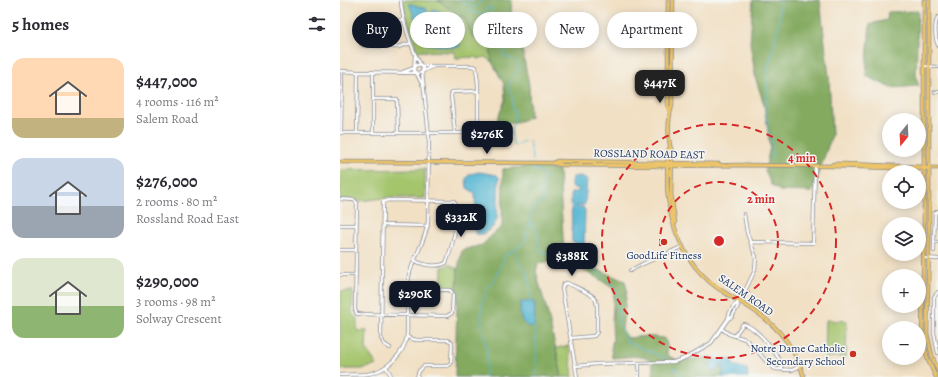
<!DOCTYPE html>
<html lang="en">
<head>
<meta charset="utf-8">
<style>
  body { margin:0; font-family:Alegreya,serif; background:#f2f2f3; color:#2b2b33; height:100vh; display:flex; flex-direction:column; font-size:15px; white-space:nowrap }
  * { box-sizing:border-box; margin:0 }
  p { font-size:13px; color:#7c7c81 }
  .icon { flex:none; width:22px; height:22px; fill:none; stroke:currentColor; stroke-width:2; stroke-linecap:round; stroke-linejoin:round }
  .map { position:relative; flex:1; overflow:hidden }
  .details { display:flex; flex-direction:column; background:#fff; width:340px }
  .details>* { flex:none }
  .guide { position:absolute; left:12px; top:12px; width:380px; height:36px; display:flex; gap:8px }
  .needle { width:26px; rotate:198deg }
  .tools { position:absolute; left:542px; top:113px; display:grid; gap:8px }
  .tools a { display:grid; place-items:center; width:44px; height:44px; border-radius:50%; background:#fff; box-shadow:0 2px 10px #0003; font-size:20px }
  .price { position:absolute; translate:-50% -34px; padding:0 9px; border-radius:8px; background:#111827; color:#fff; font-size:13px; line-height:26px; filter:drop-shadow(0 1px 2px #0008) }
  .price::after { content:''; position:absolute; left:50%; top:24px; width:12px; height:9px; margin-left:-6px; background:inherit; clip-path:polygon(0 0,100% 0,50% 100%) }
  .price.active { background:#222; color:#fff }
  ul { padding:0; list-style:none }
  li { display:flex; align-items:center; gap:12px; height:100px; padding:0 12px }
  li span { display:grid; place-items:center; flex:none; width:112px; height:80px; border-radius:12px; color:#555 }
  li>.icon { margin-inline-start:auto }
  span .icon { width:48px; height:48px; fill:#fffc; stroke-width:1 }
  li b { font-size:17px }
  h2 { display:flex; justify-content:space-between; align-items:center; height:48px; padding:0 12px; font-size:17px }
  .tag { padding:0 14px; border-radius:18px; background:#fff; box-shadow:0 2px 10px #0003; font-size:14px; line-height:36px }
  .tag.active { background:#111827; color:#fff }
  main { display:flex; flex:1; min-height:0 }
  .map>svg:first-child { display:block }
</style>
</head>
<body>
<main>
<section class="details">
<h2>5 homes<svg class="icon" aria-label="filters" viewBox="0 0 24 24"><path d="M4 7h16M4 17h16"/><circle cx="9" cy="7" r="2"/><circle cx="15" cy="17" r="2"/></svg></h2>
<ul>
<li><span style="background:linear-gradient(#ffd9b3 75%,#c2b280 0)"><svg class="icon" aria-label="home" viewBox="0 0 24 24"><path d="M3 11l9-7 9 7M6 9v11h12V9"/></svg></span><div><b>$447,000</b><p>4 rooms · 116 m²</p><p>Salem Road</p></div></li>
<li><span style="background:linear-gradient(#c9d6e8 60%,#9aa5b1 0)"><svg class="icon" aria-label="home" viewBox="0 0 24 24"><path d="M3 11l9-7 9 7M6 9v11h12V9"/></svg></span><div><b>$276,000</b><p>2 rooms · 80 m²</p><p>Rossland Road East</p></div></li>
<li><span style="background:linear-gradient(#dfe7d0 60%,#8fb573 0)"><svg class="icon" aria-label="home" viewBox="0 0 24 24"><path d="M3 11l9-7 9 7M6 9v11h12V9"/></svg></span><div><b>$290,000</b><p>3 rooms · 98 m²</p><p>Solway Crescent</p></div></li>
</ul>
</section>
<div class="map">
<svg width="598" height="377" viewBox="0 0 598 377">
  <rect width="100%" height="100%" fill="#f6f6f2"/>
  <filter id="ink" filterUnits="userSpaceOnUse"><feTurbulence type="fractalNoise" baseFrequency=".025" numOctaves="2"/><feDisplacementMap in="SourceGraphic" scale="8" xChannelSelector="R" yChannelSelector="G"/><feConvolveMatrix kernelMatrix="1 2 1 2 8 2 1 2 1" color-interpolation-filters="sRGB"/></filter>
  <filter id="wash" filterUnits="userSpaceOnUse"><feTurbulence type="fractalNoise" baseFrequency=".012" numOctaves="4" result="noise"/><feDisplacementMap in="SourceGraphic" scale="16" xChannelSelector="R" yChannelSelector="G"/><feGaussianBlur stdDeviation="0.9" result="paint"/><feColorMatrix in="noise" values="0 0 0 0 0 0 0 0 0 0 0 0 0 0 0 0 0 1.4 0 .05"/><feComposite in="paint" operator="in"/></filter>
  <g filter="url(#wash)">
    <rect width="100%" height="100%" fill="#f1e0c4"/>
    <path fill="#a5c56d" stroke="#607a66" d="M63 0 99 1 125 19 132 36 150 46 152 62 145 57 137 59 135 57 116 58 115 52 77 51 65 12Z
      M85 169V198H45L19 201 0 199V170Z
      M109 264 118 269 117 290 110 288H101L102 267H105Z
      M0 291H13L12 313 17 319V331H27L26 349 37 365 22 369H0Z
      M486 320 507 321 506 357H485Z
      M229 346 233 377H222L216 348Z"/>
    <path fill="#84aa60" stroke="#506c5f" d="M97 0H172L171 14 180 39 189 85 190 117 175 123H158L157 120 165 100 164 84 152 62 150 46 132 36 125 19Z
      M413 0H480L489 77 492 135 472 192 440 191 431 185 425 170 430 147 424 104 416 80 410 43Z
      M578 11 576 77 579 86 551 88 526 76 530 24 547 20 548 12Z
      M183 167H201L219 170 224 253 249 266 285 281 287 290 282 329 288 338 305 336 324 338 327 344V355L339 361 370 357 376 359 373 360 379 368 380 364 384 366 382 377H313C313 374 314 370 313 367 310 351 284 358 272 358L271 349 273 339 272 323 274 289C258 278 240 266 220 262 213 260 205 262 198 264L196 271 199 283 207 310 222 377H207V376L202 377H115L118 269 122 250 142 245 162 226 163 169Z"/>
    <path fill="#54b6d2" stroke="#387298" d="M69 4H71L87 9 86 17 94 10H97L115 26 117 31 112 35H102L100 33 97 37H114L118 38 120 46C112 50 97 44 86 44Z
      M139 172 157 175 159 177 157 219 153 227 143 234H135L136 231 133 229 136 217 135 193 127 188 126 178 130 174Z
      M240 176 247 179 245 204 243 206 237 205V207L244 208 245 211 244 246 232 242 231 193 239 191V189L231 187V180L233 177Z
      M181 302H194C195 306 195 323 194 326L189 327C179 322 179 312 181 302Z
      M387 358 393 361V365L407 369 408 377H382L384 371 383 364 380 365 378 371H373L371 369 370 366 373 360Z"/>
    <g fill="none" stroke-linecap="round" stroke-linejoin="round">
      <path stroke="#54b6d2" stroke-width="1" d="M122 0 124 5 132 0
        M144 0 139 2 138 6 130 7 129 9 130 11 144 15 147 7H151L152 9 147 23 152 29V46L164 47V57C173 58 177 62 180 69L173 75 168 87 173 100 172 107 175 114V119L171 130 174 146 186 140 189 141 193 161
        M432 159V141L428 130 426 109 429 63 439 25 440 0
        M189 221C199 228 198 238 199 249L205 253H210L256 271 265 278
        M176 250C175 264 183 263 187 273 190 282 190 293 190 303
        M267 280 274 285 277 293 278 321 287 342 325 358
        M194 326 196 345V377
        M333 367 341 375
        M145 377 147 366V350L141 323 142 303 147 290 157 275 165 255C170 251 176 250 181 245 191 236 188 219 193 207L198 205 203 201 201 188 205 178 203 173 192 168 193 165"/>
    </g>
  </g>
  <g filter="url(#ink)">
    <g fill="none" stroke-linecap="round" stroke-linejoin="round">
      <defs>
        <path id="minor" d="M61 0C61 16 72 52 81 65
          M598 17C594 24 595 38 598 45
          M64 19 55 22 24 21 22 25 21 44 24 46 58 47 71 43
          M81 66H132L136 67 138 84V133
          M584 66 598 67
          M74 67 77 65H81L83 68 82 72 78 74 74 71 75 54
          M0 71 18 72 76 73
          M83 71 94 66
          M63 72 74 68
          M77 74 82 84
          M595 92H598
          M33 99H57L58 133
          M0 133H148
          M1 133 2 71
          M17 133 18 72
          M33 133V72
          M115 133 111 96 112 92 138 91
          M0 199 14 200 17 203 15 310 17 314 107 316 112 313 113 294 110 290 68 289
          M598 211 595 213 594 242H598
          M404 214 407 233 416 257 415 270 404 293
          M0 225H16
          M43 225 88 226
          M411 242 473 243 475 166
          M0 250H16
          M594 251V242
          M583 258 598 259
          M290 271C306 260 325 256 343 246
          M0 275H16
          M598 292 594 297V333L598 353
          M388 319C389 313 393 305 398 303
          M382 329 389 334 405 339 413 346 426 361 435 369 452 370 460 366
          M395 335 403 324C416 327 442 356 442 370
          M67 337 76 340H108L112 342 111 364 107 366H84L79 371 77 377
          M231 338 254 336 257 332C256 294 264 300 227 283L224 284 222 288 237 377
          M50 348 44 344 41 338 43 202 48 200 114 201C122 211 111 251 106 263 97 268 82 265 74 260
          M299 363V377
          M236 366 257 364 334 362 345 358 371 343 388 319 392 317 398 306 397 303
          M46 367 52 377
          M0 375C9 374 19 375 28 374 46 371 65 354 67 335 68 316 65 295 69 276 73 257 86 242 88 221L89 136 82 72"/>
        <path id="major" d="M328 0V106L330 112
          M333 0 332 106C328 116 327 142 332 151L331 194 335 223
          M584 0V220L582 337 588 360 596 377
          M589 0V240L587 334 592 356 598 371
          M330 147 328 151C328 166 326 182 328 196 331 228 345 261 370 282 384 294 402 302 416 312 440 328 456 350 464 377
          M0 162 212 163 222 165 328 166 406 165
          M213 163 217 161 379 164
          M404 165 492 166 584 169 589 168H598
          M492 165 493 164H505L585 167"/>
      </defs>
      <use href="#minor" stroke="#868891" stroke-width="4"/>
      <use href="#major" stroke="#868891" stroke-width="4.5"/>
      <use href="#minor" stroke="#fff" stroke-width="2.5"/>
      <use href="#major" stroke="#edc569" stroke-width="3"/>
    </g>
  </g>
  <g fill="none" stroke="#d62828" stroke-width="2" stroke-dasharray="7 5">
    <circle cx="379" cy="241" r="59"/>
    <circle cx="379" cy="241" r="117"/>
  </g>
  <g fill="#c8321e" stroke="#f6f6f2" stroke-width="1.5">
    <circle cx="324" cy="242" r="4"/>
    <circle cx="513" cy="354" r="4"/>
  </g>
  <g text-anchor="middle" dominant-baseline="central" stroke-width="3" stroke-linejoin="round" paint-order="stroke">
    <g font-size="11" fill="#1b2f5e" stroke="#f6f6f2">
      <text transform="translate(309 154) rotate(1)">ROSSLAND ROAD EAST</text>
      <text transform="translate(406 295) rotate(35)">SALEM ROAD</text>
    </g>
    <g font-size="11" fill="#1b2f5e" stroke="#f6f6f2">
      <text x="324" y="255">GoodLife Fitness</text>
      <text x="505" y="348" text-anchor="end">Notre Dame Catholic<tspan x="505" dy="13">Secondary School</tspan></text>
    </g>
  </g>
  <circle cx="379" cy="241" r="6" fill="#d62828" stroke="#f6f6f2" stroke-width="2"/>
  <g font-size="12" text-anchor="middle" font-weight="bold" fill="#d62828" stroke="#f6f6f2" stroke-width="3" stroke-linejoin="round" paint-order="stroke">
    <text x="462" y="162">4 min</text>
    <text x="421" y="203">2 min</text>
  </g>
</svg>
<div class="tools">
<a><svg class="needle" viewBox="-14 -14 28 28"><path d="M0-13l5 13h-10z" fill="#e53935"/><path d="M0 13l5-13h-10z" fill="#7c7c81"/></svg></a>
<a><svg class="icon" aria-label="locate" viewBox="0 0 24 24"><circle cx="12" cy="12" r="6"/><path d="M12 2v4M12 18v4M2 12h4M18 12h4"/></svg></a>
<a><svg class="icon" aria-label="layers" viewBox="0 0 24 24"><path d="M12 4l9 5-9 5-9-5zM3 14l9 5 9-5"/></svg></a>
<a>+</a>
<a>−</a>
</div>
<b class="price active" style="left:320px;top:104px">$447K</b>
<b class="price" style="left:147px;top:155px">$276K</b>
<b class="price" style="left:121px;top:238px">$332K</b>
<b class="price" style="left:232px;top:277px">$388K</b>
<b class="price" style="left:75px;top:315px">$290K</b>
<div class="guide">
<a class="tag active">Buy</a>
<a class="tag">Rent</a>
<a class="tag">Filters</a>
<a class="tag">New</a>
<a class="tag">Apartment</a>
</div>
</div>
</main>
</body>
</html>
